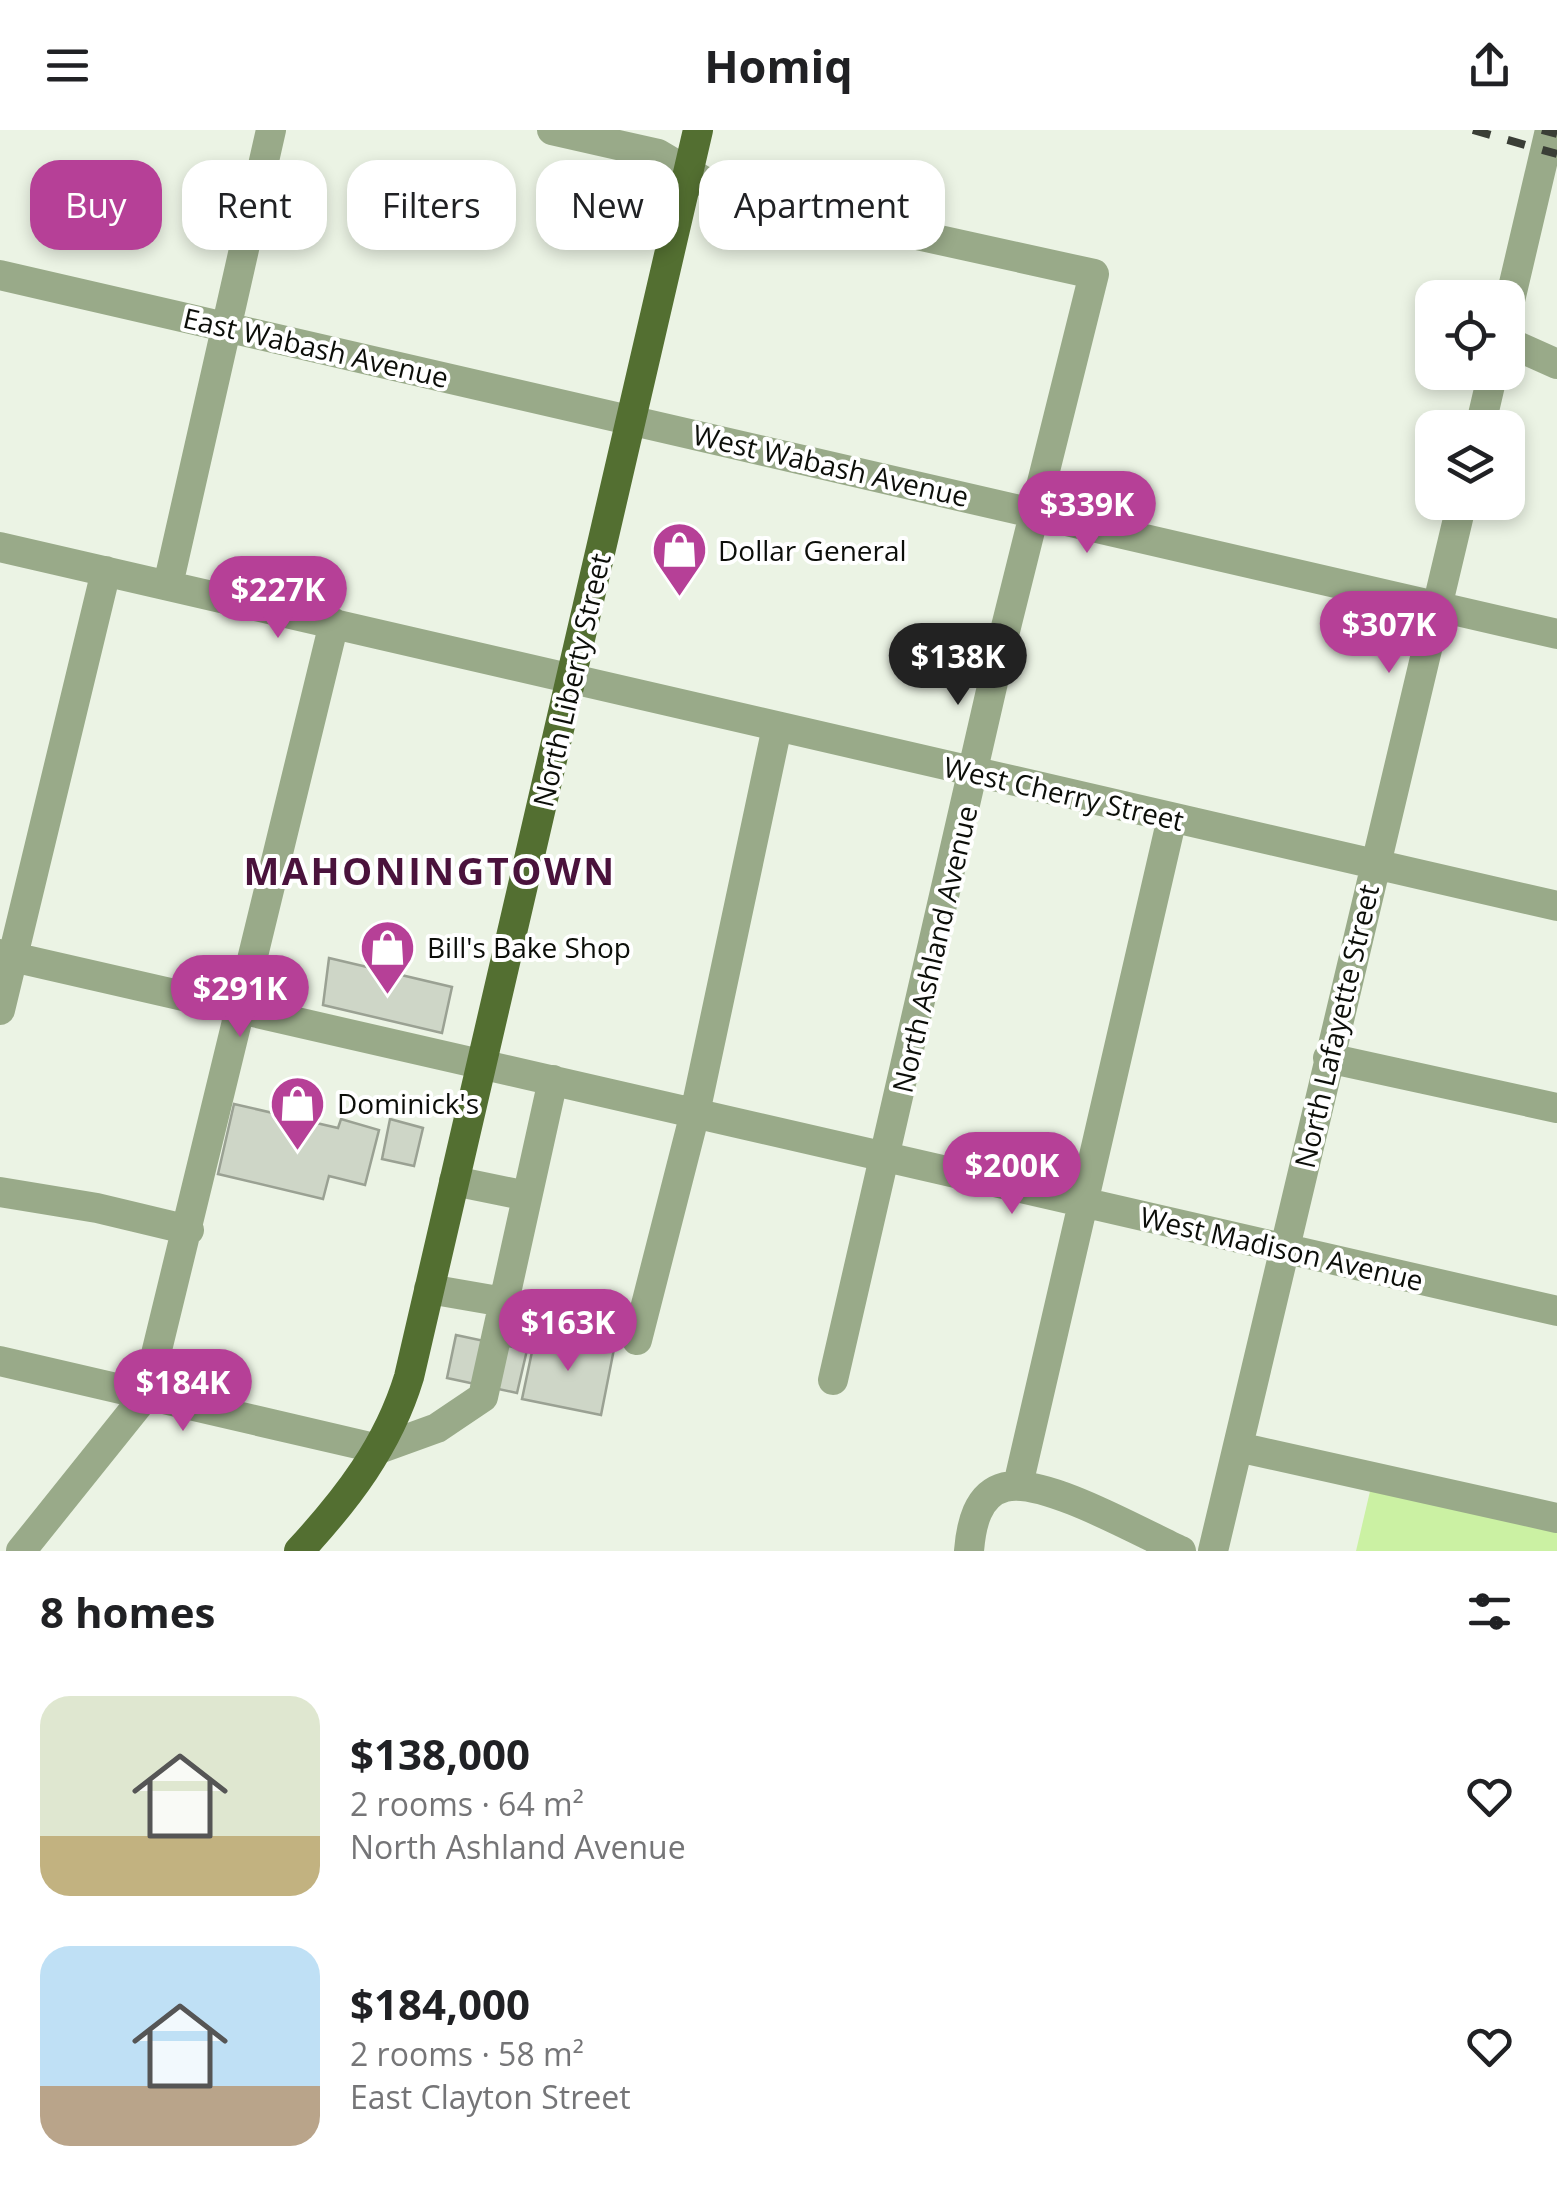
<!DOCTYPE html>
<html lang="en">
<head>
<meta charset="utf-8">
<style>
  body { margin:0; font-family:"Open Sans",sans-serif; background:#f6f6f6; color:#202124; height:100vh; display:flex; flex-direction:column; font-size:38px; white-space:nowrap }
  * { box-sizing:border-box; margin:0 }
  p { font-size:32px; color:#757577 }
  .icon { flex:none; width:55px; height:55px; fill:none; stroke:currentColor; stroke-width:2; stroke-linecap:round; stroke-linejoin:round }
  .map { position:relative; height:1421px; overflow:hidden }
  .panel { display:flex; flex-direction:column; background:#fff; flex:1 }
  .panel>* { flex:none }
  .top-card { position:absolute; left:30px; top:30px; width:1000px; height:90px; display:flex; gap:20px }
  .tools { position:absolute; left:1415px; top:150px; display:grid; gap:20px }
  .tools a { display:grid; place-items:center; width:110px; height:110px; border-radius:20px; background:#fff; box-shadow:0 5px 15px #0003; font-size:50px }
  .price { position:absolute; translate:-50% -85px; padding:0 22px; border-radius:35px; background:#b64097; color:#fff; font-size:32px; line-height:65px; filter:drop-shadow(0 2px 5px #0008) }
  .price::after { content:''; position:absolute; left:50%; top:60px; width:30px; height:22px; margin-left:-15px; background:inherit; clip-path:polygon(0 0,100% 0,50% 100%) }
  .price.current { background:#222; color:#fff }
  ul { padding:0; list-style:none }
  li { display:flex; align-items:center; gap:30px; height:250px; padding:0 40px }
  li span { display:grid; place-items:center; flex:none; width:280px; height:200px; border-radius:30px; color:#555 }
  li>.icon { margin-inline-start:auto }
  span .icon { width:120px; height:120px; fill:#fffc; stroke-width:1 }
  li b { font-size:42px }
  h2 { display:flex; justify-content:space-between; align-items:center; height:120px; padding:0 40px; font-size:42px }
  .chip { padding:0 35px; border-radius:30px; background:#fff; box-shadow:0 5px 15px #0003; font-size:35px; line-height:90px }
  .chip.current { background:#b64097; color:#fff }
  header { display:flex; justify-content:space-between; align-items:center; height:130px; padding:0 40px; background:#fff; font-size:45px; font-weight:700 }
  .map>svg:first-child { display:block }
</style>
</head>
<body>
<header><svg class="icon" aria-label="menu" viewBox="0 0 24 24"><path d="M4 6h16M4 12h16M4 18h16"/></svg>Homiq<svg class="icon" aria-label="share" viewBox="0 0 24 24"><path d="M12 15V3M7 8l5-5 5 5M5 13v7h14v-7"/></svg></header>
<div class="map">
<svg width="1557" height="1421" viewBox="0 0 1557 1421">
  <rect width="100%" height="100%" fill="#ebf3e4"/>
  <path fill="#cbf1a3" d="M1371 1357 1557 1402V1421H1356Z"/>
  <path fill="#ced6c7" stroke="#9aa193" stroke-width="2.5" d="M329 828 452 857 442 903 323 875Z
    M234 974 338 998 341 989 379 1000 365 1055 329 1046 323 1069 218 1044Z
    M390 989 423 998 414 1036 382 1029Z
    M536 1203 614 1219 601 1285 522 1269Z
    M456 1205 527 1220 517 1263 447 1248Z"/>
  <g fill="none" stroke-linecap="round" stroke-linejoin="round">
    <path stroke="#99aa89" stroke-width="30" d="M552 0 658 24 722 62 1094 144 1002 513 833 1250
      M0 145 1557 504
      M1508 179 1550 0
      M1508 212 1557 234
      M1480 298 1493 242
      M0 417 1557 776
      M168 455 271 0
      M0 824 1557 1181
      M0 880 106 441
      M1328 928 1557 978
      M454 1051 527 1066
      M0 1062 97 1078 189 1100
      M429 1159 504 1172
      M637 1210 695 983 777 597
      M0 1231 379 1319 437 1298 483 1267 553 950
      M1238 1317 1557 1388
      M1018 1355 1172 688
      M21 1421 146 1265 334 493
      M969 1421C971 1396 977 1364 1005 1357 1044 1347 1143 1404 1181 1421
      M1213 1421 1462 372"/>
    <path stroke="#536f31" stroke-width="30" d="M299 1421C347 1369 388 1316 409 1247L698 0"/>
    <path stroke="#3a3e36" stroke-width="8" stroke-dasharray="18 18" stroke-linecap="butt" d="M1473 0 1557 24
      M1542 0 1557 4"/>
  </g>
  <defs>
    <symbol id="shop-pin" viewBox="-11 -11 22 30"><path d="M0 17L-7.5 6A9.5 9.5 0 1 1 7.5 6Z" fill="#b64097" stroke="#fff"/><path d="M-5-2.5h2.3a2.7 3.5 0 0 1 5.4 0H5L5.5 6h-11ZM-1.5-2.5h3a1.5 2.3 0 0 0-3 0Z" fill="#fff"/></symbol>
  </defs>
  <g fill-rule="evenodd">
    <use href="#shop-pin" x="648" y="388" width="63" height="86"/>
    <use href="#shop-pin" x="356" y="786" width="63" height="86"/>
    <use href="#shop-pin" x="266" y="942" width="63" height="86"/>
  </g>
  <g text-anchor="middle" dominant-baseline="central" stroke-width="8" stroke-linejoin="round" paint-order="stroke">
    <g font-size="28" fill="#0c0e09" stroke="#fff">
      <text transform="translate(316 217) rotate(13)">East Wabash Avenue</text>
      <text transform="translate(831 335) rotate(13)">West Wabash Avenue</text>
      <text transform="translate(571 550) rotate(-77)">North Liberty Street</text>
      <text transform="translate(1064 663) rotate(13)">West Cherry Street</text>
      <text transform="translate(934 819) rotate(-77)">North Ashland Avenue</text>
      <text transform="translate(1336 896) rotate(-77)">North Lafayette Street</text>
      <text transform="translate(1282 1118) rotate(13)">West Madison Avenue</text>
    </g>
    <g font-size="28" fill="#0c0e09" stroke="#fff" text-anchor="start">
      <text x="718" y="420">Dollar General</text>
      <text x="427" y="817">Bill's Bake Shop</text>
      <text x="337" y="973">Dominick's</text>
    </g>
    <g font-size="38" font-weight="bold" letter-spacing="2.5" fill="#4a123c" stroke="#fff">
      <text x="430" y="740">MAHONINGTOWN</text>
    </g>
  </g>
</svg>
<div class="tools">
<a><svg class="icon" aria-label="locate" viewBox="0 0 24 24"><circle cx="12" cy="12" r="6"/><path d="M12 2v4M12 18v4M2 12h4M18 12h4"/></svg></a>
<a><svg class="icon" aria-label="layers" viewBox="0 0 24 24"><path d="M12 4l9 5-9 5-9-5zM3 14l9 5 9-5"/></svg></a>
</div>
<b class="price" style="left:1087px;top:426px">$339K</b>
<b class="price" style="left:278px;top:511px">$227K</b>
<b class="price" style="left:1389px;top:546px">$307K</b>
<b class="price current" style="left:958px;top:578px">$138K</b>
<b class="price" style="left:240px;top:910px">$291K</b>
<b class="price" style="left:1012px;top:1087px">$200K</b>
<b class="price" style="left:568px;top:1244px">$163K</b>
<b class="price" style="left:183px;top:1304px">$184K</b>
<div class="top-card">
<a class="chip current">Buy</a>
<a class="chip">Rent</a>
<a class="chip">Filters</a>
<a class="chip">New</a>
<a class="chip">Apartment</a>
</div>
</div>
<section class="panel">
<h2>8 homes<svg class="icon" aria-label="filters" viewBox="0 0 24 24"><path d="M4 7h16M4 17h16"/><circle cx="9" cy="7" r="2"/><circle cx="15" cy="17" r="2"/></svg></h2>
<ul>
<li><span style="background:linear-gradient(#dfe7d0 70%,#c2b280 0)"><svg class="icon" aria-label="home" viewBox="0 0 24 24"><path d="M3 11l9-7 9 7M6 9v11h12V9"/></svg></span><div><b>$138,000</b><p>2 rooms · 64 m²</p><p>North Ashland Avenue</p></div><svg class="icon" aria-label="heart" viewBox="0 0 24 24"><path d="M12 20l-8-8c-3-5 5-10 8-4 3-6 11-1 8 4z"/></svg></li>
<li><span style="background:linear-gradient(#bfe0f5 70%,#b9a48a 0)"><svg class="icon" aria-label="home" viewBox="0 0 24 24"><path d="M3 11l9-7 9 7M6 9v11h12V9"/></svg></span><div><b>$184,000</b><p>2 rooms · 58 m²</p><p>East Clayton Street</p></div><svg class="icon" aria-label="heart" viewBox="0 0 24 24"><path d="M12 20l-8-8c-3-5 5-10 8-4 3-6 11-1 8 4z"/></svg></li>
</ul>
</section>
</body>
</html>
